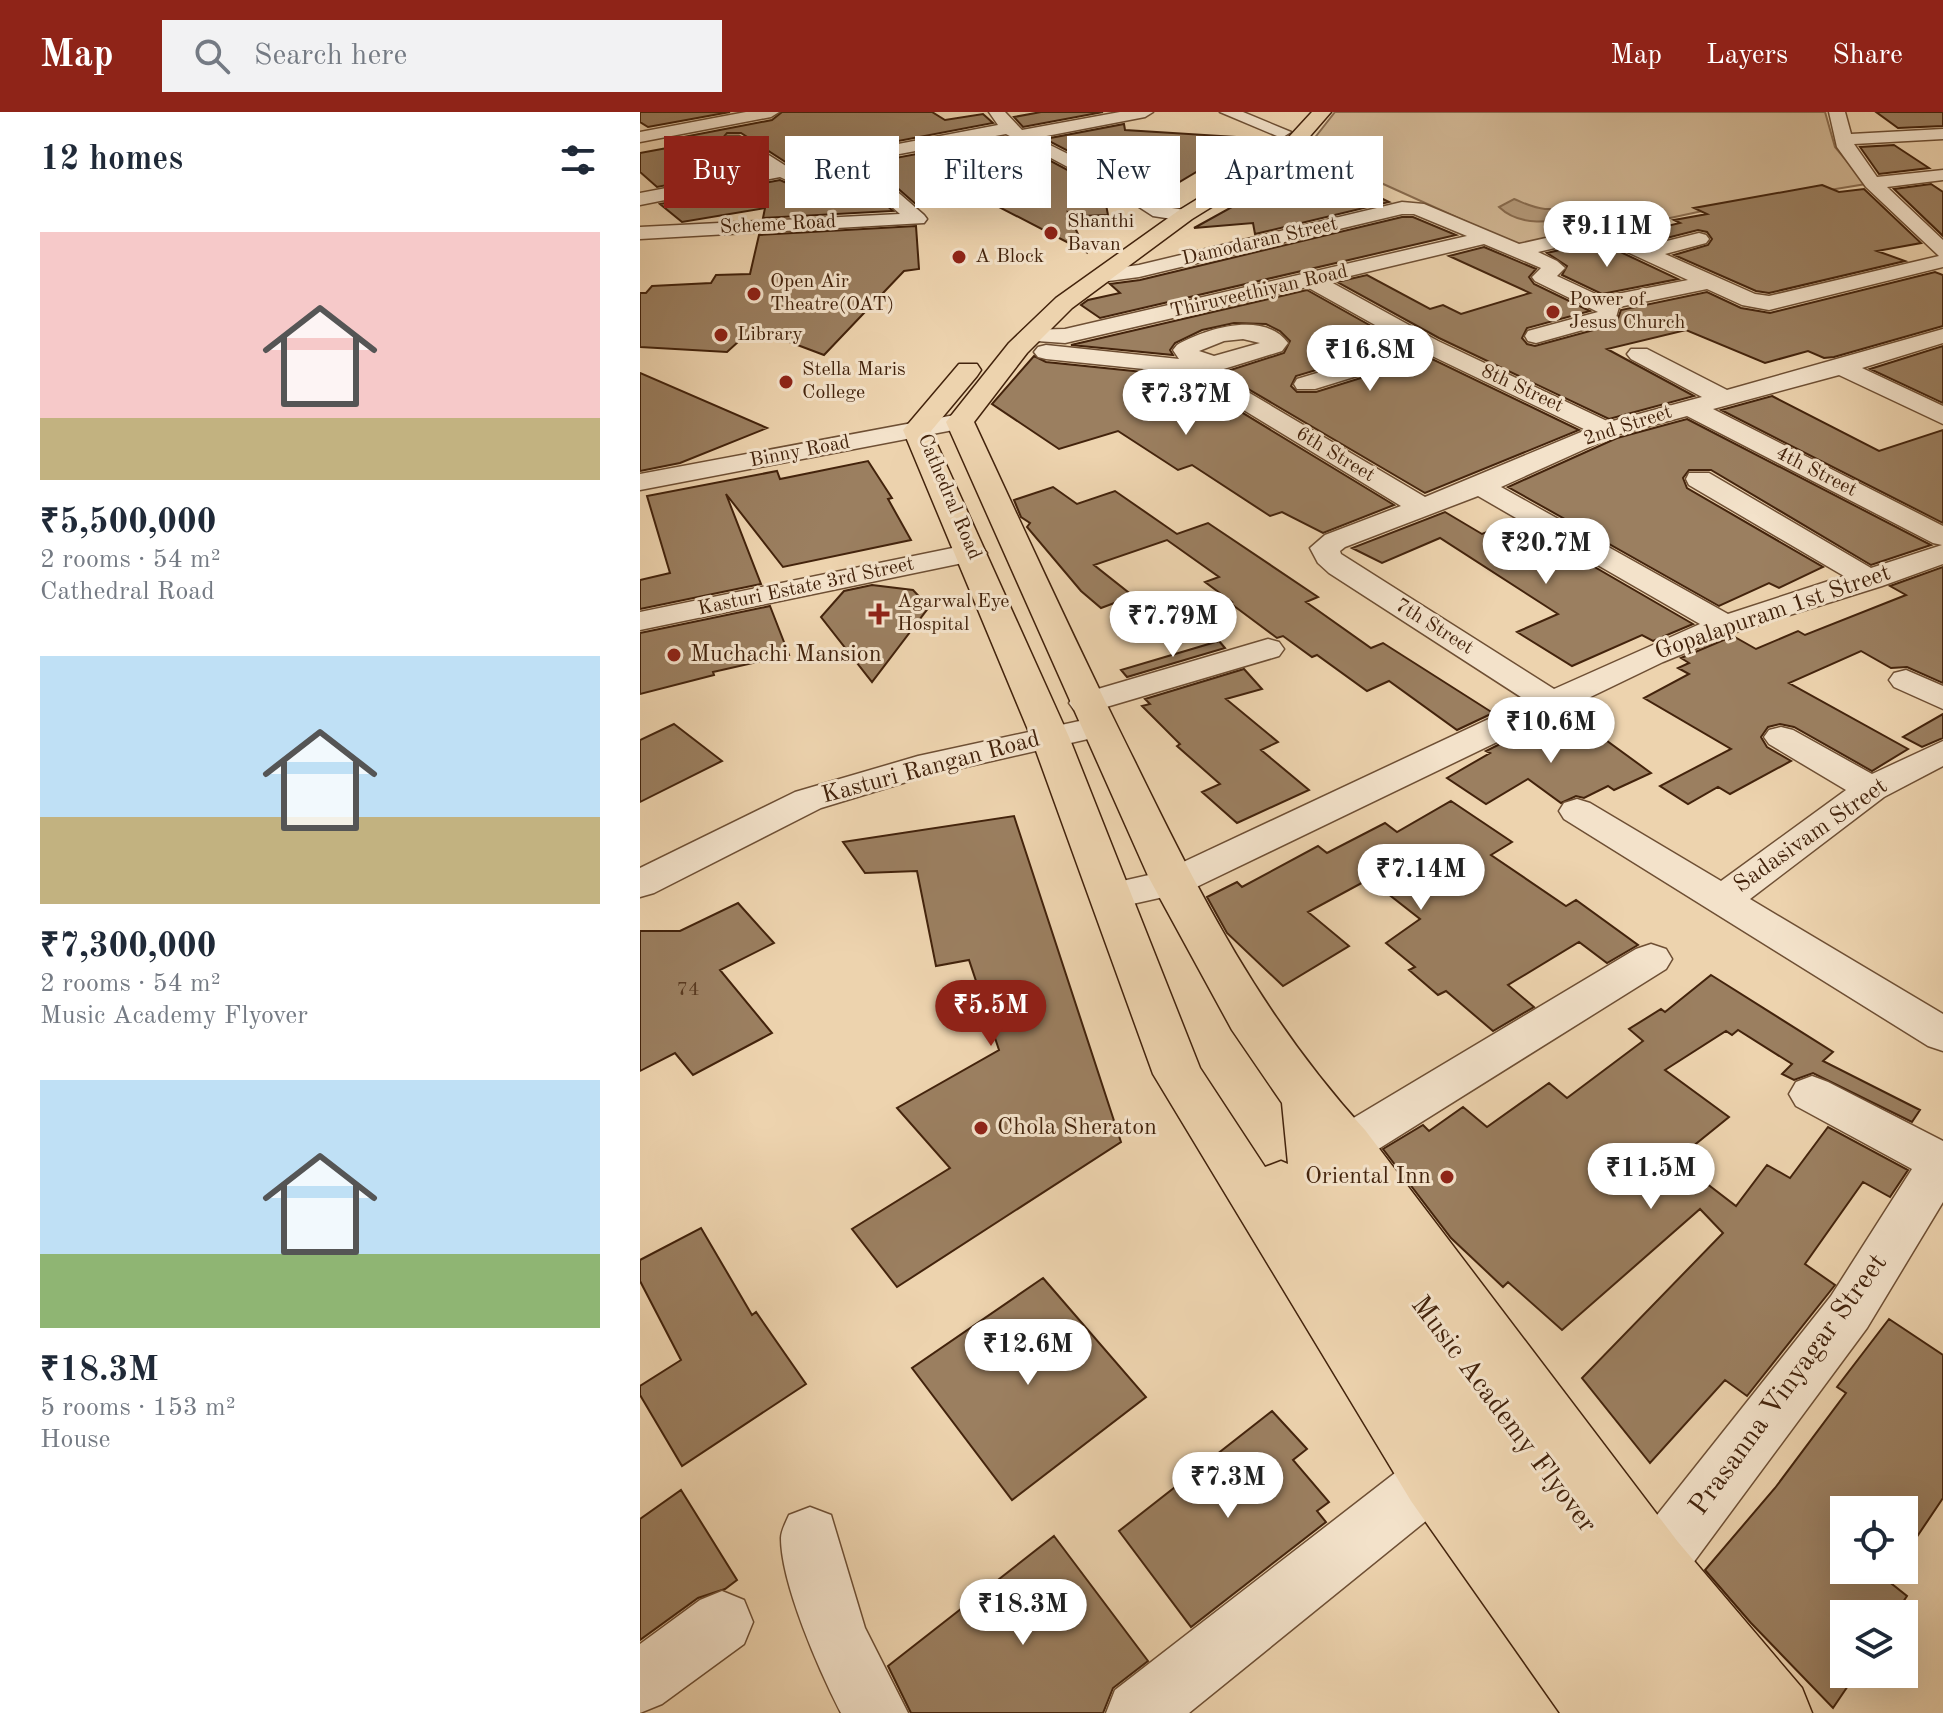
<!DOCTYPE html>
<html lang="en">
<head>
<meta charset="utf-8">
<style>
  body { margin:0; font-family:"Old Standard TT",serif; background:#f2f2f3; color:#1f2937; height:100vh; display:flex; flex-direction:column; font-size:30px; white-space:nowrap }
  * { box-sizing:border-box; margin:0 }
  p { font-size:26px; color:#747a83 }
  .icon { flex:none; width:44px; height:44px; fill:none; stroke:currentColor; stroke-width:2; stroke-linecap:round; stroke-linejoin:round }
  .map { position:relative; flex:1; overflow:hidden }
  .drawer { display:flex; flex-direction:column; background:#fff; width:640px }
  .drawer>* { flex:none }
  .hud { position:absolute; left:24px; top:24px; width:760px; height:72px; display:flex; gap:16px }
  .tools { position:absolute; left:1190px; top:1384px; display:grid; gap:16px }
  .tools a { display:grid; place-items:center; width:88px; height:88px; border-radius:0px; background:#fff; box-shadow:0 8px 32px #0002; font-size:40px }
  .price { position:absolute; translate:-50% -68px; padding:0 18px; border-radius:28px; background:#fff; color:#222; font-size:26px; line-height:52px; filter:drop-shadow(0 2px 4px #0008) }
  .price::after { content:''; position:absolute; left:50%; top:48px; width:24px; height:18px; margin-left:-12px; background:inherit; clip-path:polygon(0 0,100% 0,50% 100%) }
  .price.selected { background:#8f2418; color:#fff }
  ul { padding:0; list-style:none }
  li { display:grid; align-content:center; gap:16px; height:424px; padding:0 40px }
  li span { display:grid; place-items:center; height:248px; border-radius:0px; color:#555 }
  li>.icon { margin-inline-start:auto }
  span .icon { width:144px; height:144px; fill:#fffc; stroke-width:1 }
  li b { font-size:34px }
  h2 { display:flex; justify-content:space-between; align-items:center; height:96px; padding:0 40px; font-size:34px }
  .pill { padding:0 28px; border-radius:0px; background:#fff; box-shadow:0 8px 32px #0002; font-size:28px; line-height:72px }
  .pill.selected { background:#8f2418; color:#fff }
  header { display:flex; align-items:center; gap:48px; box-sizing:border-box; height:112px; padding:0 40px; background:#8f2418; color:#fff }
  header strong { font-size:38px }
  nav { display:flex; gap:44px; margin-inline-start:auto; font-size:28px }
  .search { width:560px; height:72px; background:#f2f2f3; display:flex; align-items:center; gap:20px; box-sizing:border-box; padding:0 28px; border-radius:0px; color:#747a83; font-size:30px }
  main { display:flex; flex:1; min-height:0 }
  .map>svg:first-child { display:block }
</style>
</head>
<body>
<header>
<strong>Map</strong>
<div class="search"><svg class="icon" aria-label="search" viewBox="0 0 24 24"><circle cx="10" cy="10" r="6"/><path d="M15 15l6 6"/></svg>Search here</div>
<nav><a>Map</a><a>Layers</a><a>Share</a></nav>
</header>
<main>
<section class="drawer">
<h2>12 homes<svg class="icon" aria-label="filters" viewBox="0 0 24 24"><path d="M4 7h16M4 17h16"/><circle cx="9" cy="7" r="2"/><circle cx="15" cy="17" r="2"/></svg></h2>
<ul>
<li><span style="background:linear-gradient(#f6c9c9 75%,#c2b280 0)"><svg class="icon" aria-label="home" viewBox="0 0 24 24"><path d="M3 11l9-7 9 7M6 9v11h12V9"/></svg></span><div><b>₹5,500,000</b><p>2 rooms · 54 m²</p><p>Cathedral Road</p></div></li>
<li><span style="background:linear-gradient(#bfe0f5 65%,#c2b280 0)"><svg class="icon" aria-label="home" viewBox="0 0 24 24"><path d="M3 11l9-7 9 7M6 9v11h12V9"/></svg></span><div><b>₹7,300,000</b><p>2 rooms · 54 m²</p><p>Music Academy Flyover</p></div></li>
<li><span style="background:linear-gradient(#bfe0f5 70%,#8fb573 0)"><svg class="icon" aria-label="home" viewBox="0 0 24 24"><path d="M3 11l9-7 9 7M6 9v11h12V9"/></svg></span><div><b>₹18.3M</b><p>5 rooms · 153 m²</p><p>House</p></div></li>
</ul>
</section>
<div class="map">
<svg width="1303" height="1601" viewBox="0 0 1303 1601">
  <rect width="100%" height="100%" fill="#edd3ae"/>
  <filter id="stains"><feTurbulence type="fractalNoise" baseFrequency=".0025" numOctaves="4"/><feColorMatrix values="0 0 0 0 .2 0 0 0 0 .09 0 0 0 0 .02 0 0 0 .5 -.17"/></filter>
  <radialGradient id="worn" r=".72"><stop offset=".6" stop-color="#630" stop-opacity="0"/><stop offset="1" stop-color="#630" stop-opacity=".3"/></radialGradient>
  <path fill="#d0b592" stroke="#8a6c4f" stroke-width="2" d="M695 0H1185L1195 35 1226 72 1067 98 887 137 666 37Z"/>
  <path fill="#b39777" stroke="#86694c" stroke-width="2" d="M874 87C884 91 893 96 905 97 926 98 925 92 949 101L945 104C916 109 882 117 859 95Z"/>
  <path fill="#9b7f60" stroke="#43230c" stroke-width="2" d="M0 0H90L8 15 0 10Z
    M142 0H292L305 8 343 2 353 11 211 38 192 30 181 38 185 43 147 51 101 21H87L82 27 85 35 119 55 17 75 0 60V41L38 34 28 28 132 8Z
    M401 0H463L383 15 374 5Z
    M1236 0H1303V14L1258 16Z
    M484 12 485 18 613 26 526 78 509 81 405 27Z
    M366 25 463 77 468 103 442 104 428 100 446 140 336 83 279 95 229 51Z
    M1254 33 1289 56 1239 62 1220 35Z
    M204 56 253 99 123 106 125 96 42 110 20 92 140 68 158 76 169 68 166 64Z
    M659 58H683L749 90 615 122 613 111 554 116Z
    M1291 72 1303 80V124L1254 77Z
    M1182 73 1199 80 1224 77 1281 131 1237 139 1265 149 1129 181 1116 179 1034 143 1068 133 1072 127 1067 120 1058 118 1007 131 989 123 1040 111 1034 108 1067 102 1054 96Z
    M762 105H773L816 123 460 206 441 193 448 188 480 181 470 172 500 168Z
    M276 114 279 157 264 159 184 243 123 220 110 219 87 240 0 235V181H6L12 174 71 171 76 163 110 162 119 123Z
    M957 129 1038 167 962 182 922 163 927 154 907 141Z
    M844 135 896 157 889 165 894 172 950 199 887 216 882 226 887 232 895 234 976 212 981 198 1067 180 1101 196 1130 201 1295 160 1303 163V214L1194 245 1184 246 1168 239 1125 251 1046 218 967 237 1054 284 969 307 799 226 697 170 727 163 790 197 803 193 821 202 890 181 809 144Z
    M667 178 763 232 656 264 651 274 657 280H676L788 245 939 318 785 381 581 261 644 241 650 229 640 219 626 212 594 211 562 218 535 231 530 238 533 243 431 233Z
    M1303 234V291L1230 257Z
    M394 244 406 250 542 264 754 393 683 421 642 400 630 404 552 353 538 358 478 319 419 337 352 292Z
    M0 261 127 316 40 351 0 359Z
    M1132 284 1239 339 1303 318V411L1081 298Z
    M1047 307 1291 433 1231 453 1071 358H1049L1043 366 1047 376 1183 455 1139 476 1129 471 1079 494 868 375 977 326Z
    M228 349 252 386 248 387 271 428 143 455 86 382 121 472 0 497V468L30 461 7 384 137 359 140 367Z
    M413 375 437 392 475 379 537 422 568 411 678 485 666 490 731 536 743 531 853 601 817 618 749 569 727 579 677 543 672 545 643 524 637 526 590 491 592 490 565 470 579 465 527 428 454 453 493 484 461 496 441 479 387 415 390 411 381 405 374 388Z
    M805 400 842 422 875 409 1053 512 1013 529 1002 523 932 554 877 520 918 502 800 426 742 451 712 436Z
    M1303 455V571L1267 555 1251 556 1221 539 1149 571 1268 637 1232 659 1154 615 1140 612 1128 615 1121 625 1127 635 1151 649 1090 682 1078 675 1048 692 1020 674 1091 637 1004 586 1049 562 1038 556 1049 551 1041 546 1093 524 1116 537 1158 519 1165 523 1266 483 1250 474Z
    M232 473 273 478 289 495 232 570 181 505 204 479Z
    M130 494 149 543 73 560 74 563 0 582V521Z
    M579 529 585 536 487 565 481 558Z
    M604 557 622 577 586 587 638 630 621 638 669 678 597 711 562 680 580 672 537 634 540 632 502 594 510 592 505 587Z
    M1303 602V626L1282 635 1263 625Z
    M937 607 1011 661 974 678 968 674 944 686 936 684 921 691 888 667 846 692 807 666 850 641 846 639 882 621 890 627Z
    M34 612 82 649 0 690V628Z
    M811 689 872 730 851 743 926 794 936 788 998 833 967 851 939 830 868 873 894 895 853 919 806 879 798 883 769 858 775 855 746 831 780 807 729 767 668 800 709 834 643 874 587 821 567 785 597 770 602 775 678 734 687 741 745 711 757 720Z
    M374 704 481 1030 257 1175 212 1117 310 1056 257 996 359 938 329 848 296 854 277 759 225 761 203 730Z
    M98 791 134 831 80 858 132 921 53 963 35 941 0 959V819H40Z
    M1071 863 1193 940 1183 949 1280 998 1272 1010 1173 961 1154 968 1142 962 1152 952 1098 918 1092 923 1086 919 1025 958 1089 1005 1036 1048 1096 1094 1127 1053 1150 1066 1188 1015 1268 1058 1250 1085 1223 1070 1165 1152 1195 1173 1107 1284 1085 1268 1010 1351 942 1266 1083 1121 1060 1097 922 1218 868 1170 863 1175 811 1126 743 1037 783 1013 789 1019 823 995 847 1015 909 971 927 986 1003 929 989 917 1021 897 1025 900Z
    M61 1116 112 1203 116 1200 166 1272 42 1354 0 1283V1274L41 1248 0 1169V1148Z
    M403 1166 506 1285 372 1388 272 1256Z
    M1249 1207 1303 1243V1386L1264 1444V1398H1204V1458H1254L1247 1468 1267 1484 1255 1502H1204V1562H1216L1193 1596 1111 1511 1065 1458 1135 1376 1206 1281 1197 1275Z
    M632 1299 667 1337 653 1348 689 1390 677 1399 686 1410 551 1515 479 1419Z
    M41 1378 97 1468 85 1477 58 1486 0 1528V1407Z
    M414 1424 508 1549 473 1576 463 1601H271L248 1554Z"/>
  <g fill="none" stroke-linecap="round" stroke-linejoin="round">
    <defs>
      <path id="minor" d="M106 0H139L131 5 0 30V20Z
        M349 0H365L382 18 480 0H513L505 5 396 26 496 76 525 95 552 99 555 103 545 109 513 104 482 84 366 22 222 49 284 103 287 107 284 111 0 127V115L260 102 205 53 159 62 166 68 157 73 140 65 0 93V81L127 57 87 32 85 28 87 24H99L146 54 192 45 184 38 193 33 211 41 358 13Z
        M580 0H603L651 20 643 25 637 24Z
        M1189 0H1205L1211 22 1303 17V27L1214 32 1237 65 1303 58V68L1247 75 1303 128V155L1129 198 1102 193 1067 177 979 195 975 209 896 231 888 229 885 224 888 219 958 200 895 169 892 165 901 156 844 132 689 169 798 229 969 310 1062 285 991 247 987 242 991 237H1007L1087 278 1303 217V231L1222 256 1303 294V312L1199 263 1073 297 1303 414V452L1242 474 1096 520 1023 550 546 780 470 797 456 793 450 784 456 775 522 760 887 589 689 461 678 451 670 436 685 423 761 394 543 261 406 247 398 245 394 240 398 235 406 233 539 247 533 238 537 233C565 217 624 198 648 231L642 239 574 260 785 385 946 318 788 242 675 277H657L654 272 657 267 771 233 667 175 425 231 383 228 380 223 383 218 425 217 827 124 774 102H762L499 165 461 170 451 164 461 158 499 153 762 90 784 92 879 132 959 114 1007 134 1059 121 1066 123 1069 127 1066 131 1025 142 1115 182 1129 184 1299 144 1226 75 1197 35ZM957 126 1048 168 962 185 917 164 925 156 917 149 898 140ZM603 227 620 231 574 244 559 239 584 229ZM1047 304 1293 431 1302 433 1231 456 1069 361H1049L1046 367 1049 373 1204 464 1088 502 861 375 976 323ZM838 384 1060 512 914 577 701 442 700 439 705 435Z
        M320 302 329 305 333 310 329 315 0 378V362Z
        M332 432 342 435 347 441 342 447 0 518V500Z
        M628 527 639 530 644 537 639 544 446 601 434 598 429 591 434 584Z
        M1266 558 1303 574V597L1254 575 1249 568 1254 561Z
        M458 605 470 608 475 615 470 622 286 664 181 696 14 781 0 785V756L155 680 278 644Z
        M1141 615 1153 618 1232 662 1303 629V654L1244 685 1110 787 1303 902V939L1288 934 924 707 919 699 924 691 937 687 950 691 1081 769 1206 678 1129 632 1124 625 1129 618Z
        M1011 832 1026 837 1032 847 1026 857 724 1046 707 1052 690 1046 684 1033 690 1020 996 837Z
        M1172 964 1188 970 1303 1029V1090L1227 1216 1036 1474 1015 1483 994 1474 985 1453 994 1432 1191 1184 1272 1057 1156 994 1149 982 1156 970Z
        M793 1339 813 1347 821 1367 813 1387 549 1601H466L475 1578 773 1347Z
        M170 1395 191 1403 225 1516 268 1601H201C180 1560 141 1472 141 1426 141 1419 146 1410 149 1403Z
        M82 1479 104 1488 113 1510 104 1532 22 1592 0 1601V1532L60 1488Z"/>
      <path id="major" d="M672 0H691L651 46 552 107 432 196 387 241 334 310C387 424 439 538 495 650 562 787 622 905 725 1018L1038 1430 1162 1576 1172 1601H920L771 1389 513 962 391 625 263 318 319 252H337L341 258 337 264 291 319 429 625 560 956 625 1055 641 1049 648 1052 642 991 592 918 509 766 306 310 369 231 416 186 538 99 637 38Z"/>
    </defs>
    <use href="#minor" stroke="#6e4f34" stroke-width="3"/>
    <use href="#major" stroke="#43230c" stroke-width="3"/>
    <use href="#minor" fill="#f3e2ca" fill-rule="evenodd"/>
    <use href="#major" fill="#edd3ae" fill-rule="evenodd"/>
  </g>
  <g fill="#8f2418" stroke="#f3e2ca" stroke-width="3">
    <circle cx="411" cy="121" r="8"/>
    <circle cx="319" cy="145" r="8"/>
    <circle cx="114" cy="182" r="8"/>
    <circle cx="913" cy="200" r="8"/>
    <circle cx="81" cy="223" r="8"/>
    <circle cx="146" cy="270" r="8"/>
    <path d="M235 490h8v8h8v8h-8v8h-8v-8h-8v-8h8z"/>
    <circle cx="34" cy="543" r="8"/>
    <circle cx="341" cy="1016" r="8"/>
    <circle cx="807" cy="1065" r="8"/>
  </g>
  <g text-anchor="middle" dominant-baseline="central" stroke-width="6" stroke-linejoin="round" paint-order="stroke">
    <g font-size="20" fill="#43230c" stroke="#f3e2ca" text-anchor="start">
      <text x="427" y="110">Shanthi<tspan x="427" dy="23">Bavan</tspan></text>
      <text x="335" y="145">A Block</text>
      <text x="130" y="170">Open Air<tspan x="130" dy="23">Theatre(OAT)</tspan></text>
      <text x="929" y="188">Power of<tspan x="929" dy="23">Jesus Church</tspan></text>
      <text x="97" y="223">Library</text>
      <text x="162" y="258">Stella Maris<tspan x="162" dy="23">College</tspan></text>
      <text x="257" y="490">Agarwal Eye<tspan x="257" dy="23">Hospital</tspan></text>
    </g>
    <g font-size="20" fill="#43230c" stroke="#f3e2ca">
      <text transform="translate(138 113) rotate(-3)">Scheme Road</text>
      <text transform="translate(620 130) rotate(-13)">Damodaran Street</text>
      <text transform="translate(619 180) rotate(-13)">Thiruveethiyan Road</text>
      <text transform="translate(882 277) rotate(25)">8th Street</text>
      <text transform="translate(988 314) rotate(-18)">2nd Street</text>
      <text transform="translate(160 340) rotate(-11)">Binny Road</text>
      <text transform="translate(695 343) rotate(31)">6th Street</text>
      <text transform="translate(1176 360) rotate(27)">4th Street</text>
      <text transform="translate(309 385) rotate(67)">Cathedral Road</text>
      <text transform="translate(166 475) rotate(-12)">Kasturi Estate 3rd Street</text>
      <text transform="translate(794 515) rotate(32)">7th Street</text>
    </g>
    <g font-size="20" fill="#593a21">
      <text x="48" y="878">74</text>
    </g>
    <g font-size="24" fill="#43230c" stroke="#f3e2ca">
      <text transform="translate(1133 501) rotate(-19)">Gopalapuram 1st Street</text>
      <text transform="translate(291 656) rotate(-15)">Kasturi Rangan Road</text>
      <text transform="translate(1171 724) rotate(-35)">Sadasivam Street</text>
    </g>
    <g font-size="24" fill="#43230c" stroke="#f3e2ca" text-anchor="start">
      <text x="50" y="543">Muchachi Mansion</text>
      <text x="357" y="1016">Chola Sheraton</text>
      <text x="791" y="1065" text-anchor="end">Oriental Inn</text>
    </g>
    <g font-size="28" fill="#43230c" stroke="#f3e2ca">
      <text transform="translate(1149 1273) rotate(-54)">Prasanna Vinyagar Street</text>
      <text transform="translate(863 1303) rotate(53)">Music Academy Flyover</text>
    </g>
  </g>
  <rect width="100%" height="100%" filter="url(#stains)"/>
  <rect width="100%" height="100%" fill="url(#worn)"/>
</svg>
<div class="tools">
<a><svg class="icon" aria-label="locate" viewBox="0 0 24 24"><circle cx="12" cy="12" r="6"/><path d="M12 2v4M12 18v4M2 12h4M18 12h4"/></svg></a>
<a><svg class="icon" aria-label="layers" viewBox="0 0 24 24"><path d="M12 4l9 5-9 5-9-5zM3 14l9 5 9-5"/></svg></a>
</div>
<b class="price" style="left:967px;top:157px">₹9.11M</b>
<b class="price" style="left:730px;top:281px">₹16.8M</b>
<b class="price" style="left:546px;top:325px">₹7.37M</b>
<b class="price" style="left:906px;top:474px">₹20.7M</b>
<b class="price" style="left:533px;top:547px">₹7.79M</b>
<b class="price" style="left:911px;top:653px">₹10.6M</b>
<b class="price" style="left:781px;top:800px">₹7.14M</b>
<b class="price selected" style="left:351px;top:936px">₹5.5M</b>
<b class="price" style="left:1011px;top:1099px">₹11.5M</b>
<b class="price" style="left:388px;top:1275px">₹12.6M</b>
<b class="price" style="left:588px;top:1408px">₹7.3M</b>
<b class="price" style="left:383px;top:1535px">₹18.3M</b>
<div class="hud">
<a class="pill selected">Buy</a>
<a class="pill">Rent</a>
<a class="pill">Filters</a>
<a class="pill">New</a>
<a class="pill">Apartment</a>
</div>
</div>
</main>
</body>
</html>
